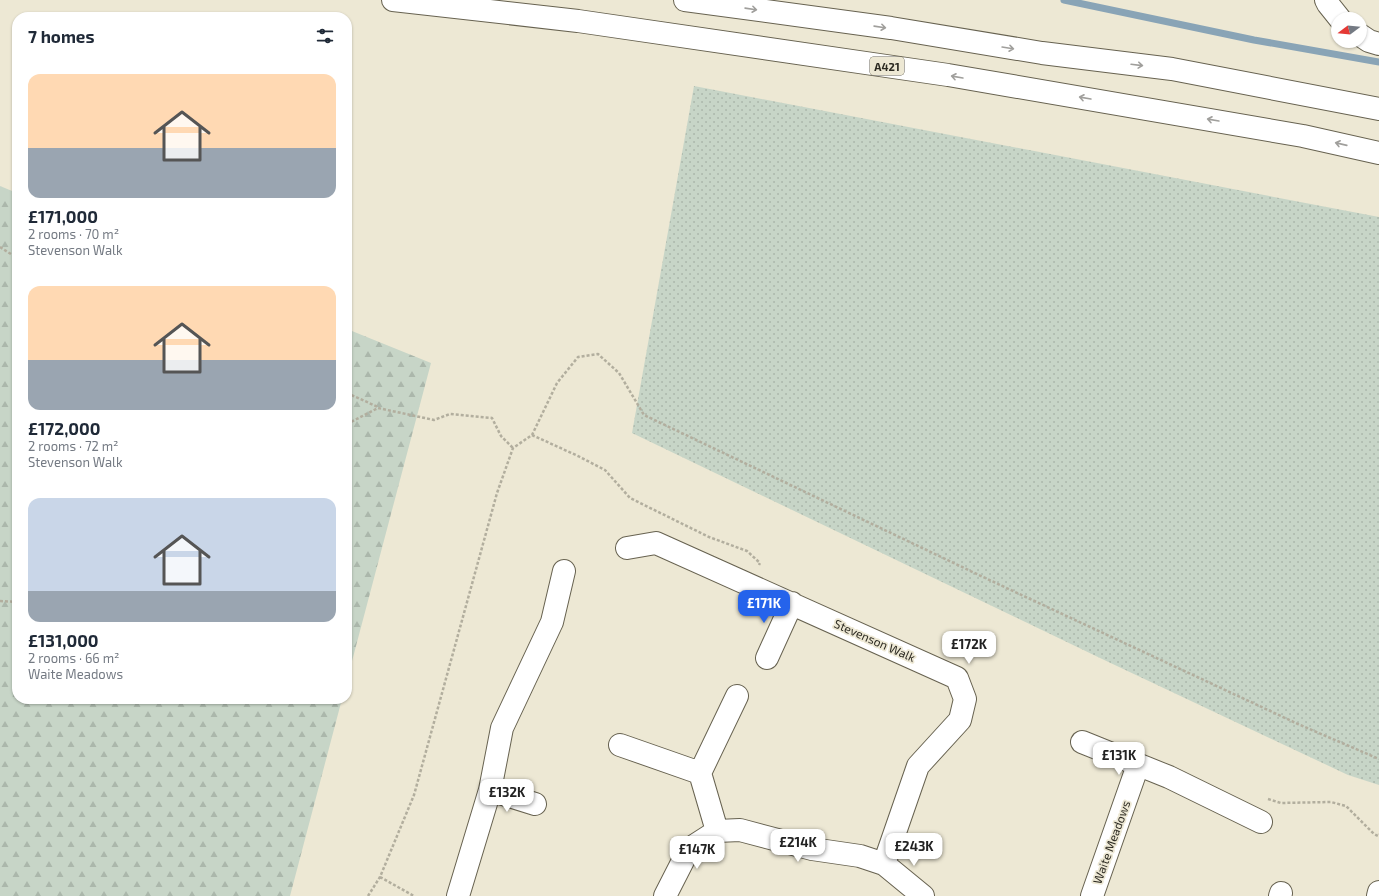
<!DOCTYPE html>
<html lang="en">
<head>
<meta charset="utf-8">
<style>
  body { margin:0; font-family:"Exo 2",sans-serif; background:#f2f2f3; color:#1f2937; height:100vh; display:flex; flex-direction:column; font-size:15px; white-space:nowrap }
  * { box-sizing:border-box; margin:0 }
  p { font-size:13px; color:#747a83 }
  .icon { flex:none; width:22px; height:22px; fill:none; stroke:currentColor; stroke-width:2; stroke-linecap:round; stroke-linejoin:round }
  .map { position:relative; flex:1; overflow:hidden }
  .details { position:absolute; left:12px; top:12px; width:340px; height:692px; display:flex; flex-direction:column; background:#fff; border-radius:16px; box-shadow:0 1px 3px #0004 }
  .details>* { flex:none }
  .needle { width:26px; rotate:254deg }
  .buttons { position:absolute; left:1331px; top:12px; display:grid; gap:8px }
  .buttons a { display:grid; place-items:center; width:36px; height:36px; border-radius:50%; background:#fff; box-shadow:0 1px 3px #0004; font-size:20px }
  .price { position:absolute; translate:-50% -34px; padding:0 9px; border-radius:8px; background:#fff; color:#222; font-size:13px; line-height:26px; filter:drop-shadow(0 1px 2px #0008) }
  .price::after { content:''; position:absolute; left:50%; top:24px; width:12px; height:9px; margin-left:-6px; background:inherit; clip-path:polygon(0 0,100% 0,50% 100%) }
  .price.current { background:#2563eb; color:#fff }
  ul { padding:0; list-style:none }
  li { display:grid; align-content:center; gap:8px; height:212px; padding:0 16px }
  li span { display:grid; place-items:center; height:124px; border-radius:12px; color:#555 }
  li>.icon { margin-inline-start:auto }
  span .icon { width:72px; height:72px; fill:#fffc; stroke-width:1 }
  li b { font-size:17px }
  h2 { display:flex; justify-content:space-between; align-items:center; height:48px; padding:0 16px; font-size:17px }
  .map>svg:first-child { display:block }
</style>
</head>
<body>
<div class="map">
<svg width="1379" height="896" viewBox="0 0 1379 896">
  <defs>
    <pattern id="forest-firs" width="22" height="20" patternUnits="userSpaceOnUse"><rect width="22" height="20" fill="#c7d5c7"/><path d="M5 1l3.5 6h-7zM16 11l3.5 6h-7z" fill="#abb7ab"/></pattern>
    <pattern id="park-dots" width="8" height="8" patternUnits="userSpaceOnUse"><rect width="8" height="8" fill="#c7d5c7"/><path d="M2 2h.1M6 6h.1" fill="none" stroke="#abb7ab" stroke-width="1.8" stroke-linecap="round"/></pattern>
  </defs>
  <rect width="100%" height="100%" fill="#ede8d4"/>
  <path fill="url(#forest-firs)" d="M0 186 17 193V699H342L290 896H0Z
    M347 329 431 363 347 680Z"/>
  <path fill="url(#park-dots)" d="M694 86 1379 217V785L1348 775 1100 658 632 433Z"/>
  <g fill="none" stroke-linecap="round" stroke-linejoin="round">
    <path stroke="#89a4b6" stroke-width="7" d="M1064 0 1254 40 1379 62"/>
    <defs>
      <path id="minor" d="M1326 0 1328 4 1340 19
        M1360 35 1369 41 1379 44
        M627 548 656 543 957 678 965 699 960 720 918 766 884 864
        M767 658 792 603
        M1082 742 1169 777 1261 822
        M620 745 700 773
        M490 790 535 804
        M717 831 700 773 737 696
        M458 896 490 790 502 728 552 622 564 571
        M665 896 689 849 717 831 740 830 812 849 860 856 884 864 923 896
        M1092 896 1138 765
        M1280 896 1281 893
        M1378 896 1379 892"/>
      <path id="highway" d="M393 0 578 21 948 75 1303 136 1379 153
        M685 0 891 28 1042 53 1172 69 1379 109"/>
    </defs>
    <use href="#minor" stroke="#676250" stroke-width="24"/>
    <use href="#highway" stroke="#676250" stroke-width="24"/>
    <path stroke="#b2ae9e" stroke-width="2.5" stroke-dasharray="3 2" stroke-linecap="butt" d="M0 247 17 258
      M347 393 378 407
      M347 424 378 408 434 420 450 414 492 418 501 436 513 448
      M532 435 578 456 605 470 630 498 709 537 747 551 760 563 759 565
      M0 601 17 602
      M1268 799 1281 803 1331 802 1346 806 1374 834 1378 836 1379 834
      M380 877 414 896
      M368 896 380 877 414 795 497 493 513 448 532 435 557 383 578 357 598 354 619 373 644 415 983 577 1298 724 1379 759"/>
    <use href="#minor" stroke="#fff" stroke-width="22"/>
    <use href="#highway" stroke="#fff" stroke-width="22"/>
  </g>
  <defs><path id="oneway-shaft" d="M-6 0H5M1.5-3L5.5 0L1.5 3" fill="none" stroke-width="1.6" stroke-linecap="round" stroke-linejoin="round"/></defs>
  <g stroke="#a09f9c">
    <use href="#oneway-shaft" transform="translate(751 9) rotate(8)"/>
    <use href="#oneway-shaft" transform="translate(880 27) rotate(8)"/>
    <use href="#oneway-shaft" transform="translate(1008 48) rotate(9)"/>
    <use href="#oneway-shaft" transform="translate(1137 65) rotate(7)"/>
    <use href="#oneway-shaft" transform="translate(957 77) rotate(-170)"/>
    <use href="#oneway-shaft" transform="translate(1085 98) rotate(-170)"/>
    <use href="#oneway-shaft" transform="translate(1213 120) rotate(-170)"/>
    <use href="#oneway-shaft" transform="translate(1341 144) rotate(-167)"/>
  </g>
  <g text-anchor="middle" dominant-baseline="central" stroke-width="3.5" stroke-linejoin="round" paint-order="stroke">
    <rect fill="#ede8d4" stroke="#666357" stroke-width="1" x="870" y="57" width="34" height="18" rx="3"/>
    <g font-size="11" font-weight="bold" fill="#2c2a22">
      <text x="887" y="66">A421</text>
    </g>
    <g font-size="12" fill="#2c2a22" stroke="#ede8d4">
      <text transform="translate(875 640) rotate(24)">Stevenson Walk</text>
      <text transform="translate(1111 842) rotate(-70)">Waite Meadows</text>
    </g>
  </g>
</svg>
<div class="buttons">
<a><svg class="needle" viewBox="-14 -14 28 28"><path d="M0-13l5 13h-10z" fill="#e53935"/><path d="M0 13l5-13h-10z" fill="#747a83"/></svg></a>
</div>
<b class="price current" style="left:764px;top:624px">£171K</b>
<b class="price" style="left:969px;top:665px">£172K</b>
<b class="price" style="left:1119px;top:776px">£131K</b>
<b class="price" style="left:507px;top:813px">£132K</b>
<b class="price" style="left:798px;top:863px">£214K</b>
<b class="price" style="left:914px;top:867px">£243K</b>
<b class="price" style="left:697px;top:870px">£147K</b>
<section class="details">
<h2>7 homes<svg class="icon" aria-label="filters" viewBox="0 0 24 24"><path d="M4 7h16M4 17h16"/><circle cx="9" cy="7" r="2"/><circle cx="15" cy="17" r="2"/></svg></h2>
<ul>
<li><span style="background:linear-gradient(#ffd9b3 60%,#9aa5b1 0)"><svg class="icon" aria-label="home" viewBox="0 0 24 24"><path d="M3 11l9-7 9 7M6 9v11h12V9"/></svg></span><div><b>£171,000</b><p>2 rooms · 70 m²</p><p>Stevenson Walk</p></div></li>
<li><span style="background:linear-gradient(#ffd9b3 60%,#9aa5b1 0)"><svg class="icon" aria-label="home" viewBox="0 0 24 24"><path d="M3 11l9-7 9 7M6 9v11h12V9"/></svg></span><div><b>£172,000</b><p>2 rooms · 72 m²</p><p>Stevenson Walk</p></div></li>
<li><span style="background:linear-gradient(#c9d6e8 75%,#9aa5b1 0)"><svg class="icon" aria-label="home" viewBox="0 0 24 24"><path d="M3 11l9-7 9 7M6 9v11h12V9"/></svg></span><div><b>£131,000</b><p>2 rooms · 66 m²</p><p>Waite Meadows</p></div></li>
</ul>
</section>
</div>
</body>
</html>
